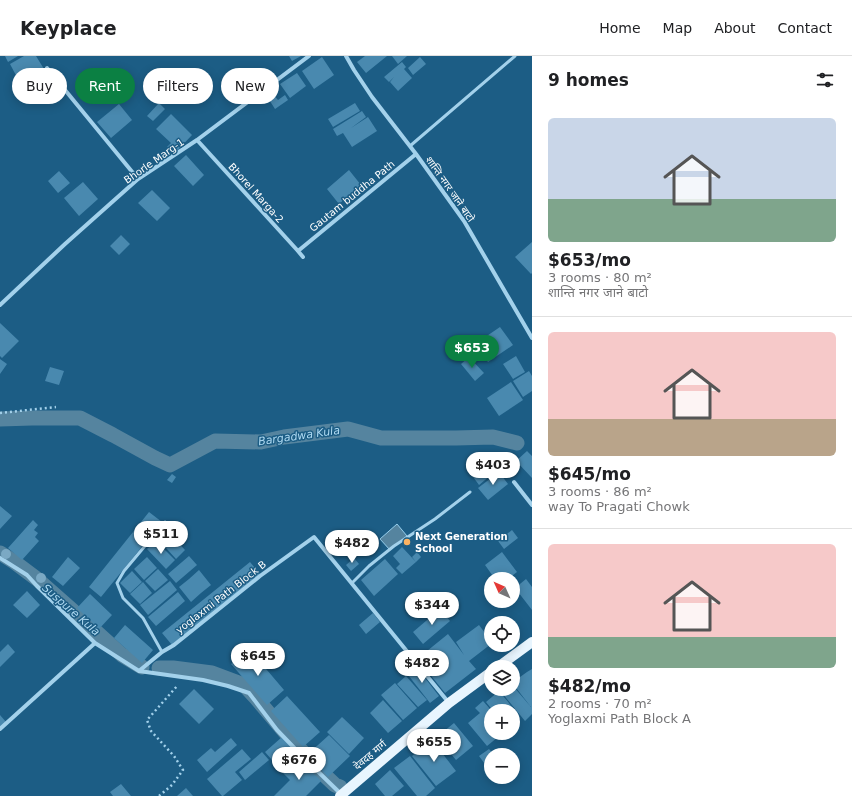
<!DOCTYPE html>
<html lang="en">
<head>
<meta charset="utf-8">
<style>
  body { margin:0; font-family:"DejaVu Sans","Noto Sans Devanagari",sans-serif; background:#f6f6f6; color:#202124; height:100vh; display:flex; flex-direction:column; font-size:15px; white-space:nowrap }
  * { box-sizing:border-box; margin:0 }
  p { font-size:13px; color:#757577 }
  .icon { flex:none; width:22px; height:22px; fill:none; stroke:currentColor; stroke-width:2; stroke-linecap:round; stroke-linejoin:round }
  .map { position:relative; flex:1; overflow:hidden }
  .details { display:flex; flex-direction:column; background:#fff; width:320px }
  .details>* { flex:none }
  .banner { position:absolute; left:12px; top:12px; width:380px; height:36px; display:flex; gap:8px }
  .needle { width:26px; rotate:315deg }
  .buttons { position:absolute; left:484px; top:516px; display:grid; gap:8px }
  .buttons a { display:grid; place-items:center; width:36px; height:36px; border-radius:50%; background:#fff; box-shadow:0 2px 10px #0003; font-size:20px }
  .price { position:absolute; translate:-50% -34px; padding:0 9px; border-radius:14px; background:#fff; color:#222; font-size:13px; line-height:26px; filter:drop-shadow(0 1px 2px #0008) }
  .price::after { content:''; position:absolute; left:50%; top:24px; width:12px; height:9px; margin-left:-6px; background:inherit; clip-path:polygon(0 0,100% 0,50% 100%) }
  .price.active { background:#0b8043; color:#fff }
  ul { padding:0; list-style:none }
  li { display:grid; align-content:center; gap:8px; height:212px; padding:0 16px }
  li+li { border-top:1px solid #e0e0e0 }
  li span { display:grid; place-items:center; height:124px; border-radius:6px; color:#555 }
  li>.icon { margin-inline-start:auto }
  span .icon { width:72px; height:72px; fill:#fffc; stroke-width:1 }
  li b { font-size:17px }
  h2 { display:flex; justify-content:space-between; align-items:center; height:48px; padding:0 16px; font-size:17px }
  .chip { padding:0 14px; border-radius:18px; background:#fff; box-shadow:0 2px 10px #0003; font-size:14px; line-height:36px }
  .chip.active { background:#0b8043; color:#fff }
  header { display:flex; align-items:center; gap:24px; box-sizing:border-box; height:56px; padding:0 20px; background:#fff; border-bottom:1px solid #e0e0e0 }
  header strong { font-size:19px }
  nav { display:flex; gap:22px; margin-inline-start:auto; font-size:14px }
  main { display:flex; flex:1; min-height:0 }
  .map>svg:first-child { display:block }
</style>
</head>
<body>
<header>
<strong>Keyplace</strong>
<nav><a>Home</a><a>Map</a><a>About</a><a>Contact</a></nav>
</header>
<main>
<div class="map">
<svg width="532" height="740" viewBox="0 0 532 740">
  <rect width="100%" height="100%" fill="#1c5d85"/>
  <path fill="#55849f" stroke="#96ceec" d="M397 468 407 480 390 494 380 483Z"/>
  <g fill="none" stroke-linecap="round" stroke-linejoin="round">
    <path stroke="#55849f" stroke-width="15" d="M0 363 32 362H80L113 379 155 402 170 409 215 385 261 386 284 381 348 373 381 382H456L493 381 517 387
      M0 497 13 505 37 523 71 553 122 599 142 611
      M159 612H173L212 617 244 629 256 642 284 675 317 712 335 729 340 731"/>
  </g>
  <path fill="#4989af" d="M5 0H18L8 6Z
    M24 0H36L44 13 20 27 10 8Z
    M289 0H301L292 5Z
    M365 0H387L366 17 357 6Z
    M392 0H407L398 8Z
    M322 1 334 19 314 33 302 15Z
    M420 1 426 8 413 19 408 12Z
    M402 6 406 11 404 13 412 22 398 35 390 26 394 21 389 26 384 21Z
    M246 16 257 29 240 42 230 29Z
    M297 17 306 30 290 42 280 28Z
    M259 21 264 28 259 31 254 24Z
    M273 38 278 44 285 39 288 44 275 53 268 42Z
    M159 47 165 53 153 65 147 60Z
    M355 47 360 55 333 71 328 63Z
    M119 48 132 64 111 82 97 66Z
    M362 55 366 61 351 72 368 61 377 75 352 91 343 77 337 80 333 73Z
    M171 58 192 79 174 98 167 91 171 87 156 73Z
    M186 99 204 119 193 130 174 110Z
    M349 114 361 129 339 148 327 133Z
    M59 115 70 127 58 137 48 125Z
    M83 126 98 143 79 160 64 142Z
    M152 134 170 152 157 165 138 147Z
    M121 179 130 188 119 199 110 190Z
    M532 186V217L531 218 515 201Z
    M0 267 19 285 2 302 0 300Z
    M500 271 513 289 488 306 475 288Z
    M516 300 525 316 513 323 503 308Z
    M469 301 484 317 475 325 461 308Z
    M0 303 7 308 0 318Z
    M50 311 64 315 59 329 45 325Z
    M529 315 532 320V335L523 341 513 325Z
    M511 326 523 344 499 360 487 342Z
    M527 395 532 400V422L516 405Z
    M486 400 497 414 479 429 468 414Z
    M499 416 508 428 488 444 478 432Z
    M172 418 176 421 172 427 167 424Z
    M0 450 12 460 0 473Z
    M149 456 162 466 101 541 89 531Z
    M33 464 38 469 34 474 38 477 35 481 39 485 22 504 8 492Z
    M512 474 518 482 504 493 498 485Z
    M167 475 185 494 176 503 158 483Z
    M156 485 175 504 166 513 147 493Z
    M402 491 416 506 402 518 396 512 400 508 393 500Z
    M417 496 421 501 416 506 412 501Z
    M502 496 517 516 508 523H495L485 509Z
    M189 500 197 509 176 527 168 518Z
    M68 501 80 512 63 530 52 521Z
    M147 501 157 512 144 524 134 513Z
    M354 502 359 508 351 515 346 509Z
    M385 503 398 518 374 540 361 524Z
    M250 506 260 518 172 589 162 577Z
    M158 513 168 524 155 535 145 525Z
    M199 514 211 529 201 537 189 523Z
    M132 515 142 526 130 537 120 527Z
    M189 523 201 537 191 546 179 531Z
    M526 523 532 531V554L515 532Z
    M170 525 177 534 148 559 140 549Z
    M143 526 152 537 140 548 130 538Z
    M27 535 40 549 27 562 13 549Z
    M178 536 185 545 156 570 148 561Z
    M90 538 112 559 99 573 77 552Z
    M440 553 450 565 423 588 413 576Z
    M373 557 380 566 366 578 359 569Z
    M125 569 153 594 142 607 114 582Z
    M479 569 491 585V588L469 605 476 613 445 637 420 606 430 599 427 595 448 578 464 599 456 586Z
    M8 588 15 596 0 611V596Z
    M498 589H508L501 594Z
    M249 593 284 634 267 649 231 608Z
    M414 608 439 640 430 647 405 615Z
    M532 613V658L525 665 502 637 508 633H513V630L531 651 513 628V626L527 616Z
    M406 620 427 644 418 651 397 628Z
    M395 627 417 652 403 664 381 639Z
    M194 633 214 653 199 668 179 648Z
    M499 635 518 658 513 662V655H493L486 646Z
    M287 640 320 676 303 691 271 655Z
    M383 644 402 665 388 677 370 657Z
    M483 645 491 654V677H495L498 681 487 690 468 667 480 657 475 652Z
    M0 659 6 666 0 672Z
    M342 661 364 682 349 698 327 676Z
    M454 667 473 690 456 704 437 681Z
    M496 677H506L500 682Z
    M329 679 350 700 328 721 307 699Z
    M282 681 296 697 279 712 265 696Z
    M231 682 237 689 207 716 197 704 211 692 215 696Z
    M432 684 456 715 436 730 412 700Z
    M242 693 251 703 235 716 242 724 223 740H222L207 723Z
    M489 693 494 699H491V714L490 715 479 700Z
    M262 696 269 704 245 724 239 716Z
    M410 700 435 732 426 740H417L394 712Z
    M298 702 321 725 306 740H274L290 724 283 717Z
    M390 714 404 730 392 740H385L375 728Z
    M121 728 131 740H113L110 736Z
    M186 732 193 740H177Z"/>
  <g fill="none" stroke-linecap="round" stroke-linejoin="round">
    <path stroke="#a3d1eb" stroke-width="2.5" stroke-dasharray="2 3" stroke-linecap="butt" d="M0 357 56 351
      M159 740 172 729 183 714 174 700 151 675 147 664 178 629"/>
    <path stroke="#a3d1eb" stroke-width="3" d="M410 90 515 0
      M352 527 369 510 394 490 435 463 470 436
      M162 596 143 562 123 542 117 527 124 515 165 466"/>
    <path stroke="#a3d1eb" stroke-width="4" d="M346 0 354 14 372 41 416 98 464 165 532 282
      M47 12 138 123
      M197 84 298 195 303 201
      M298 195 416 98
      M0 249 65 188 138 123 197 84 309 0
      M514 426 532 449
      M0 502 27 519 37 530 95 587 139 615 203 624 228 630 249 637 277 674 303 701 341 738
      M139 615 162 596 174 589 260 520 314 481 449 647
      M0 673 95 587"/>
    <path stroke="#e8f5fe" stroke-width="10" d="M498 611 532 586
      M340 740 449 647 491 616"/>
  </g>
  <g fill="#7ba9c4">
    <circle cx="6" cy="498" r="5"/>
    <circle cx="41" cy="522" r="5"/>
  </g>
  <circle fill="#fbb261" stroke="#1c5d85" stroke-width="1.5" cx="407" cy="486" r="4"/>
  <g text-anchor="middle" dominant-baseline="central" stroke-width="3" stroke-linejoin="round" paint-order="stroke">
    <g font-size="10" fill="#fff" stroke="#1c5d85">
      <text transform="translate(154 105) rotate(-35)">Bhorle Marg-1</text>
      <text transform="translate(450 133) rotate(55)">शान्ति नगर जाने बाटो</text>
      <text transform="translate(256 137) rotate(48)">Bhorel Marga-2</text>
      <text transform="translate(352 140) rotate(-39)">Gautam buddha Path</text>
      <text transform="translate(221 541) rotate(-38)">yoglaxmi Path Block B</text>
      <text transform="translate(370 699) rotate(-40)">देवदह मार्ग</text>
    </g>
    <g font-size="10" font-weight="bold" fill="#fff" stroke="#1c5d85" text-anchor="start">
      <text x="415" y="480">Next Generation<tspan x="415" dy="12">School</tspan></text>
    </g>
    <g font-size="11" font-style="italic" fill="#afdaf2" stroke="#1c5d85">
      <text transform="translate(299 380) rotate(-8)">Bargadwa Kula</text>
      <text transform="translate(71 554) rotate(41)">Suspure Kula</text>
    </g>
  </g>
</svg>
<div class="buttons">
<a><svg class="needle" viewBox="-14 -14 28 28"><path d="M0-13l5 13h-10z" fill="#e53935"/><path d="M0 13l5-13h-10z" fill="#757577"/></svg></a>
<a><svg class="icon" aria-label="locate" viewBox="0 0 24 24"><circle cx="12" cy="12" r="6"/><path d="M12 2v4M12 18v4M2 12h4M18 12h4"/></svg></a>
<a><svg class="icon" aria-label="layers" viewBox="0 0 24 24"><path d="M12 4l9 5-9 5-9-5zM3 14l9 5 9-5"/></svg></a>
<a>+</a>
<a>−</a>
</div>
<b class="price active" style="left:472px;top:313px">$653</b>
<b class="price" style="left:493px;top:430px">$403</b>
<b class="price" style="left:161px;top:499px">$511</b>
<b class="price" style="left:352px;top:508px">$482</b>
<b class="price" style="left:432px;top:570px">$344</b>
<b class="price" style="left:258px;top:621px">$645</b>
<b class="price" style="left:422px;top:628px">$482</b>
<b class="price" style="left:434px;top:707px">$655</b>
<b class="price" style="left:299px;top:725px">$676</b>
<div class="banner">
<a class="chip">Buy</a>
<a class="chip active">Rent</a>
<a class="chip">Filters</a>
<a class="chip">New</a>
</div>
</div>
<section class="details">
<h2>9 homes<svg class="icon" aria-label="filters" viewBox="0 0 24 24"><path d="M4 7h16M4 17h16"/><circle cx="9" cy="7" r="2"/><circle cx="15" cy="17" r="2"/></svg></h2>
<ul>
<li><span style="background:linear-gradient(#c9d6e8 65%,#7fa58c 0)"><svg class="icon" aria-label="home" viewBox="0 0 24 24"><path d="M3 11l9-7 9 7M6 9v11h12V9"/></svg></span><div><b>$653/mo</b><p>3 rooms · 80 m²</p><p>शान्ति नगर जाने बाटो</p></div></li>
<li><span style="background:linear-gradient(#f6c9c9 70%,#b9a48a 0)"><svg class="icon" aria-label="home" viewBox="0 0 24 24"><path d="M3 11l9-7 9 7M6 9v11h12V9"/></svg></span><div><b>$645/mo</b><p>3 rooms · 86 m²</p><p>way To Pragati Chowk</p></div></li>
<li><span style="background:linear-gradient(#f6c9c9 75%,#7fa58c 0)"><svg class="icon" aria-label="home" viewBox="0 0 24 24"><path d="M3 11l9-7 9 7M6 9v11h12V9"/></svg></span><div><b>$482/mo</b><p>2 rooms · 70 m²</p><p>Yoglaxmi Path Block A</p></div></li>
</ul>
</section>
</main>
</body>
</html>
